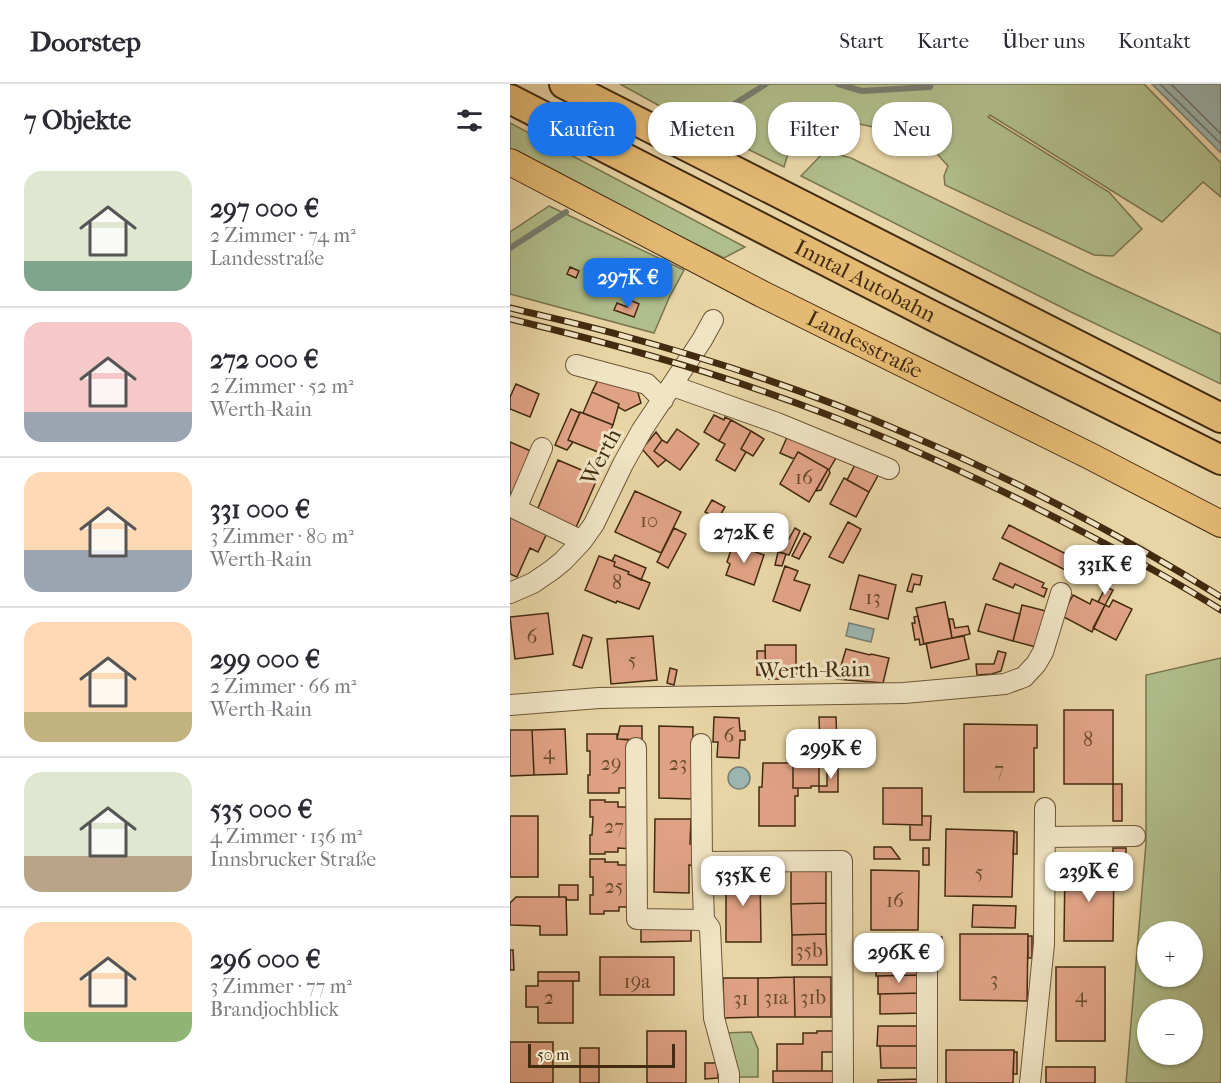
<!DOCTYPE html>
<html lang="de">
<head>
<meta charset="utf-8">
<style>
  body { margin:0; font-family:"IM FELL French Canon",serif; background:#f2f2f3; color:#2b2b33; height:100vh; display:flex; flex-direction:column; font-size:22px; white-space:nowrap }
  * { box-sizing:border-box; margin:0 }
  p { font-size:20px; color:#7c7c81 }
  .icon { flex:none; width:33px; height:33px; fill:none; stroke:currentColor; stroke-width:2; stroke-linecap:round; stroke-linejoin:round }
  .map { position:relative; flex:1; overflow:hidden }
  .drawer { display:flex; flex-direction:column; background:#fff; width:510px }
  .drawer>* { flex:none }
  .guide { position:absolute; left:18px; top:18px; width:570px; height:54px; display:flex; gap:12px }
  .fabs { position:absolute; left:627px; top:837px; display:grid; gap:12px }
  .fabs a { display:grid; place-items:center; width:66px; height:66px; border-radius:50%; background:#fff; box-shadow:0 2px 4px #0004; font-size:30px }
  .scale { position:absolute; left:18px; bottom:15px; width:147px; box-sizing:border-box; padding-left:6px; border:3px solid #432b10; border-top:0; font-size:16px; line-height:21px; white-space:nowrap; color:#432b10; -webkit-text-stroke:4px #f0e4c5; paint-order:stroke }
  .price { position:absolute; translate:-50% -51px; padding:0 14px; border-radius:12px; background:#fff; color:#222; font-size:20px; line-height:39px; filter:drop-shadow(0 2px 3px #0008) }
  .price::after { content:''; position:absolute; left:50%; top:36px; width:18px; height:14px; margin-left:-9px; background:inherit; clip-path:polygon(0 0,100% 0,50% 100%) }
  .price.on { background:#1a73e8; color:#fff }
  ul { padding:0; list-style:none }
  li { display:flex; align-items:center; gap:18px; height:150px; padding:0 24px }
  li+li { border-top:2px solid #e1e1e2 }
  li span { display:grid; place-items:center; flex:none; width:168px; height:120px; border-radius:18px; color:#555 }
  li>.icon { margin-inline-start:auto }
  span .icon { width:72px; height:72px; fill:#fffc; stroke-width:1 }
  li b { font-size:26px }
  h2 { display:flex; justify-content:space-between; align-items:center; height:72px; padding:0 24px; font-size:26px }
  .pill { padding:0 21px; border-radius:24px; background:#fff; box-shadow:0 2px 4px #0004; font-size:21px; line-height:54px }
  .pill.on { background:#1a73e8; color:#fff }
  header { display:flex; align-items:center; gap:36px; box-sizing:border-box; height:84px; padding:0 30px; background:#fff; border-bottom:2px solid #e1e1e2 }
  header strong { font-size:28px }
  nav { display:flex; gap:33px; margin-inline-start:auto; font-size:21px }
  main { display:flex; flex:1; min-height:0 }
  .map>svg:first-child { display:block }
</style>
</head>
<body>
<header>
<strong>Doorstep</strong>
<nav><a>Start</a><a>Karte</a><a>Über uns</a><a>Kontakt</a></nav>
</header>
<main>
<section class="drawer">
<h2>7 Objekte<svg class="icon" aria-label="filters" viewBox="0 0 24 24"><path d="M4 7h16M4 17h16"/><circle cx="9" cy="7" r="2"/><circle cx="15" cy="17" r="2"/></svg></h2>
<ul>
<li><span style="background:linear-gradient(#dfe7d0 75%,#7fa58c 0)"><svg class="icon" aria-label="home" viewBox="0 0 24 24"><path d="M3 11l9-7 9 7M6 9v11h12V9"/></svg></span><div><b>297 000 €</b><p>2 Zimmer · 74 m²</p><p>Landesstraße</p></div></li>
<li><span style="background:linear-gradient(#f6c9c9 75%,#9aa5b1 0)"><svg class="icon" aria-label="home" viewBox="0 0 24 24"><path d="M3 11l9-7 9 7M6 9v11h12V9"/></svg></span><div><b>272 000 €</b><p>2 Zimmer · 52 m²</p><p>Werth-Rain</p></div></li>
<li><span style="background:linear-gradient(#ffd9b3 65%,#9aa5b1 0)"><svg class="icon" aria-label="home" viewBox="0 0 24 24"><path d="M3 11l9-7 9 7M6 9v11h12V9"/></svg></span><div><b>331 000 €</b><p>3 Zimmer · 80 m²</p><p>Werth-Rain</p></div></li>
<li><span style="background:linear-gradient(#ffd9b3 75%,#c2b280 0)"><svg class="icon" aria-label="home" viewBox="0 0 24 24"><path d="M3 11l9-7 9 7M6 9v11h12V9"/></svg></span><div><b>299 000 €</b><p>2 Zimmer · 66 m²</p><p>Werth-Rain</p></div></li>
<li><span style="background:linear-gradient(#dfe7d0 70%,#b9a48a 0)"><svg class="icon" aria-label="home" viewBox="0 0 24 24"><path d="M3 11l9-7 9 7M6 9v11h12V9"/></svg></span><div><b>535 000 €</b><p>4 Zimmer · 136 m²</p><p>Innsbrucker Straße</p></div></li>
<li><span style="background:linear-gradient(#ffd9b3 75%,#8fb573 0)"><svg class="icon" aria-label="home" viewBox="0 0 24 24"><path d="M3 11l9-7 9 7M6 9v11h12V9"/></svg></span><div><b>296 000 €</b><p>3 Zimmer · 77 m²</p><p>Brandjochblick</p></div></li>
</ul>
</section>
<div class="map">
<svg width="711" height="999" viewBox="0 0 711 999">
  <rect width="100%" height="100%" fill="#e8d5a6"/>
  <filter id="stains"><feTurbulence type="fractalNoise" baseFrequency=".00333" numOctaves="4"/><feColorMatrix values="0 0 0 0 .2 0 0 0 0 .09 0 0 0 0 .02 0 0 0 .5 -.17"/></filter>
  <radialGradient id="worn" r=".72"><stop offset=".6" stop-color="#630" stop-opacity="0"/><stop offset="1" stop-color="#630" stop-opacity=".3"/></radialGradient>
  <path fill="#b0be8b" stroke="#7a744e" stroke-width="1.5" fill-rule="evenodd" d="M110 0H634L711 79V113L693 98 652 138 480 31 478 33 599 108 632 145 603 172 584 171 435 101 434 92 438 82 428 71 420 41 372 45 291 27 274 83 148 21Z
    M0 39 235 163 214 174 0 68Z
    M315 67 341 74 582 191 711 250V300L559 227 291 92Z
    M39 122 174 186 159 214 144 249 0 210V148Z
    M711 574V999H616L636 759V591ZM638 848H682V892H638ZM638 926H682V970H638Z
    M241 948 248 965V993H229L214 949Z"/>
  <path fill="#9bb6b1" stroke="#787e71" stroke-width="1.5" d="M642 0H711V69Z
    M339 539 364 545 361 558 336 552Z
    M218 694a11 11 0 1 1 22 0a11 11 0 1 1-22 0Z"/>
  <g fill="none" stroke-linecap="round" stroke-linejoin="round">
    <path stroke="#6f7060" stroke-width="1.5" d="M650 0 711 60
      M661 0 711 50"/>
    <path stroke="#787e71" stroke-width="6" d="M328 0 352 7 420 3 421 0
      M191 41 256 0
      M0 164 56 128"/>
  </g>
  <path fill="#e0a285" stroke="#432b10" stroke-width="1.5" d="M60 183 69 187 66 194 57 190Z
    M120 216 129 220 124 233 104 226 107 219 117 223Z
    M90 292 126 302 131 319 115 327 108 323 109 320 82 308Z
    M6 300 29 310 20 333 0 325V313Z
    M82 308 109 320 103 341 73 329Z
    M61 325 70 329 58 356 63 358 57 366 45 361Z
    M70 328 103 341 97 354 94 353 88 368 58 356Z
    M204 331 214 336 215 333 221 336 209 357 194 348Z
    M221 336 241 347 231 365 236 368 225 387 206 376 215 360 209 357Z
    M167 345 189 360 170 386 144 367 152 356 157 359Z
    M241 347 254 355 243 372 231 365Z
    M146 348 152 356 144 367 156 376 148 383 132 365Z
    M278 351 327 372 319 386 320 389 311 406 306 407 318 385 288 368 284 375 270 369Z
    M0 358 23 368 3 413 0 411Z
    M288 368 318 385 299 418 270 400Z
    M48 376 88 393 64 448 25 431Z
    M346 379 370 388 359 408 337 396Z
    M334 394 359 408 346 433 320 420Z
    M125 407 171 428 151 469 105 448Z
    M202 416 215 423 208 435 195 428Z
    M0 430 38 447 28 468 20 464 7 493 0 490Z
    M338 438 351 445 333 479 319 473Z
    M499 441 578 481 571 494 492 454Z
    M164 444 176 450 158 484 147 478Z
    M285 444 290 447 279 471 266 467 270 455 277 458Z
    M294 449 301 453 289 475 282 472Z
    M223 460 254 471 244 501 216 491 220 480 217 478Z
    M268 468 276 470 272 482 265 481Z
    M105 471 136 484 131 496 118 490 119 488 104 482 105 478 102 477Z
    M89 472 105 478 104 482 119 488 118 490 140 499 129 525 107 517 106 519 75 506Z
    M490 479 534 499 532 503 537 505 534 513 505 500 503 504 483 495Z
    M275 482 288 487 284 496 300 501 290 527 263 517Z
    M402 490 412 492 410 501 404 500 402 508 397 507Z
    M349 491 386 501 378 535 340 525Z
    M596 503 603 506 595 521 588 518Z
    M563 511 580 520 582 515 595 521 582 548 552 532Z
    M603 516 622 525 606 556 583 544 595 521 599 523Z
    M435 518 442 554 414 560 406 524Z
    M476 520 510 530 503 557 468 547Z
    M512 521 536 527 526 563 503 557Z
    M38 529 43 570 5 575 0 533Z
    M408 532 414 560 410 561 409 555 405 556 402 539H405L404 533Z
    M439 535H443L445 544 458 542 460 550 442 554Z
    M73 551 82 554 72 584 63 581Z
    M143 552 147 596 101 600 97 555Z
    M454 552 459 575 421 584 416 559Z
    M255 561H286V595H256Z
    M336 565 360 571 361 570 379 574 373 599 327 595Z
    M247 567H255L256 591H247Z
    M488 567 496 569 491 587 482 590 467 591 466 580H484Z
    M160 584 167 586 164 601 157 599Z
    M554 626H603V700H554Z
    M204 633 229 634 230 647H235V656H230L229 674 207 673 208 658H203Z
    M309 633H326L327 660 310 661Z
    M454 640 527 641V664H524V708H454Z
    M110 642H132V656L107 655Z
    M149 642 183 643 182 715 149 714Z
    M55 645 57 690 24 691 22 646Z
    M0 646H22L24 691 0 692Z
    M77 650H107V655L120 656 122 704H109V709H78V691H80V667H77Z
    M283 672H309V702H301V704H283Z
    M253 679H283V704H288V712H285V742H249V703H252Z
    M317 682H328V708H309V702H317Z
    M603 700H612V737H603Z
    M373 704H412V741L373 740Z
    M80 716H95V718H108V723H125L124 765 108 764V768H95V770H80V751H82L83 733H80Z
    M0 732H28V793H0Z
    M412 732H421L420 756H400V741H412Z
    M145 735H181L180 760H185L184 782 179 781V809L144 808Z
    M436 745 504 747 502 813 435 812Z
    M504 748H507V770H503Z
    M364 763H381L390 775H364Z
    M413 764H419V781H413Z
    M603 764H616V799H603Z
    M80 775H95V778H108V781H125V823H109V827H94V830H80V811H83V793H80Z
    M555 780H604L603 857H554Z
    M281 786H316V819L281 820Z
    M361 786 409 787 408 846H361Z
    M250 787 251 858H216V788Z
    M49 801H68V816H57L56 813H49Z
    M6 813H56L57 851H30V842L0 841V819Z
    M316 819V850L282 851 281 820Z
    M463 821 506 822 505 844 462 843Z
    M177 842 181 846V857L131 858V843Z
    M316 850 317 881H282V851Z
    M450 850H518L517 917 450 916Z
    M518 852H522V874H518Z
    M422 853H432V869L422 868Z
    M421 858V876H408V871H399V859Z
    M0 866H3L4 886H0Z
    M408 871V891L366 892V872Z
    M90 873H164V911H90Z
    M546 883H595V957H546Z
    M28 888H69V897H28Z
    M411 891V909L368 910V892Z
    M284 893H321V933H285Z
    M284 893 285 933H248V894Z
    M213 894H248V933L214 934Z
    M28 897H63V939H28V923H16V902H28Z
    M413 909V929L370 930V910Z
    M368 942H411V962H367Z
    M137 947H176V999H137Z
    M307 947H327V968H312V987H267V960H293V949H307Z
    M0 958H43V999H0Z
    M370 962H413V984H371Z
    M70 964H89V999H70Z
    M436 966H504L503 999H436Z
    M504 968H507V990H503Z
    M195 979H208V994L195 995Z
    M536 983H585V999H536Z
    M263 987H324V999H263Z
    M410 995V999H368V996Z"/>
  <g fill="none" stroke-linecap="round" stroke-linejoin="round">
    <defs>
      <path id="minor" d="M66 281 137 300 153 316
        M163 302 267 339 379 385
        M32 364 6 425 72 457
        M0 509 23 499 42 486 53 477 72 457 84 440 113 380 132 346 192 256 203 236
        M0 621 89 614 394 609 495 600 514 593 526 580 533 568 551 509
        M191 660 192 778 194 836 200 844 204 934 219 990V999
        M126 664 127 835 194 836
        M535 753 625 752
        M192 778 332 777 333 999
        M417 884V999
        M520 999 534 860 535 724"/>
      <g id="major">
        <path id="s1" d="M0 78 252 210 578 371 711 440"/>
      </g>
      <g id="highway">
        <path d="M54 0 711 334"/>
        <path id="s2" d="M0 15 423 232 711 376"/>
      </g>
    </defs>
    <use href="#minor" stroke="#6c5636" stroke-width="22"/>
    <use href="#major" stroke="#432b10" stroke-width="28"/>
    <use href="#highway" stroke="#432b10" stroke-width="32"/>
    <use href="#minor" stroke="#f0e4c5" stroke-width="20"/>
    <use href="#major" stroke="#e4ba73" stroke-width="26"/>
    <use href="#highway" stroke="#e4ba73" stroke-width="28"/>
    <defs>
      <path id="rail" d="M0 224C37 233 74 241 110 251 207 277 305 310 397 350 506 396 611 451 711 513
        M0 235C87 256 173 279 258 309 365 346 468 393 569 446 617 471 665 497 711 526"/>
    </defs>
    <use href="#rail" stroke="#432b10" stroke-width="7"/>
    <use href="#rail" stroke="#f0e4c5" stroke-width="4.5" stroke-dasharray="14" stroke-linecap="butt"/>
  </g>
  <g text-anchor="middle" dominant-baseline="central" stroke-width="6" stroke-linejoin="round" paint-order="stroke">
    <g font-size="20" fill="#6a492d">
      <text x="294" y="393">16</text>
      <text x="139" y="436">10</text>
      <text x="107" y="498">8</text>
      <text x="363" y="513">13</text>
      <text x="22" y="552">6</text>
      <text x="122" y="576">5</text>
      <text x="219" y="651">6</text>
      <text x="578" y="655">8</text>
      <text x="39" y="668">4</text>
      <text x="101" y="679">29</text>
      <text x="168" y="679">23</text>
      <text x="489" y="685">7</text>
      <text x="104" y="742">27</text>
      <text x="469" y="788">5</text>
      <text x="104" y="802">25</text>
      <text x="385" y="816">16</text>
      <text x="299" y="866">35b</text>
      <text x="484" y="895">3</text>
      <text x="127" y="897">19a</text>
      <text x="571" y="911">4</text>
      <text x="39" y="913">2</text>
      <text x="266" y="913">31a</text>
      <text x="303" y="913">31b</text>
      <text x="231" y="914">31</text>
    </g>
    <g font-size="22" fill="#432b10" stroke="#f0e4c5">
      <text stroke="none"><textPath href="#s2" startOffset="399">Inntal Autobahn</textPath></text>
      <text stroke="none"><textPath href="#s1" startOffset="399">Landesstraße</textPath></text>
      <text transform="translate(91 373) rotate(-62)">Werth</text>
      <text transform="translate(304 586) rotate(-1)">Werth-Rain</text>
    </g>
  </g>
  <rect width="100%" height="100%" filter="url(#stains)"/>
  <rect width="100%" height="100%" fill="url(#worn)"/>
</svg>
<div class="fabs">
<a>+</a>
<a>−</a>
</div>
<div class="scale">50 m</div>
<b class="price on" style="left:118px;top:225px">297K €</b>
<b class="price" style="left:234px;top:480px">272K €</b>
<b class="price" style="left:595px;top:512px">331K €</b>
<b class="price" style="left:321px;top:696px">299K €</b>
<b class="price" style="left:579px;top:819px">239K €</b>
<b class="price" style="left:233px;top:823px">535K €</b>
<b class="price" style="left:389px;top:900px">296K €</b>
<div class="guide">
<a class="pill on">Kaufen</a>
<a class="pill">Mieten</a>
<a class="pill">Filter</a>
<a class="pill">Neu</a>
</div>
</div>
</main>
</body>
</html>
